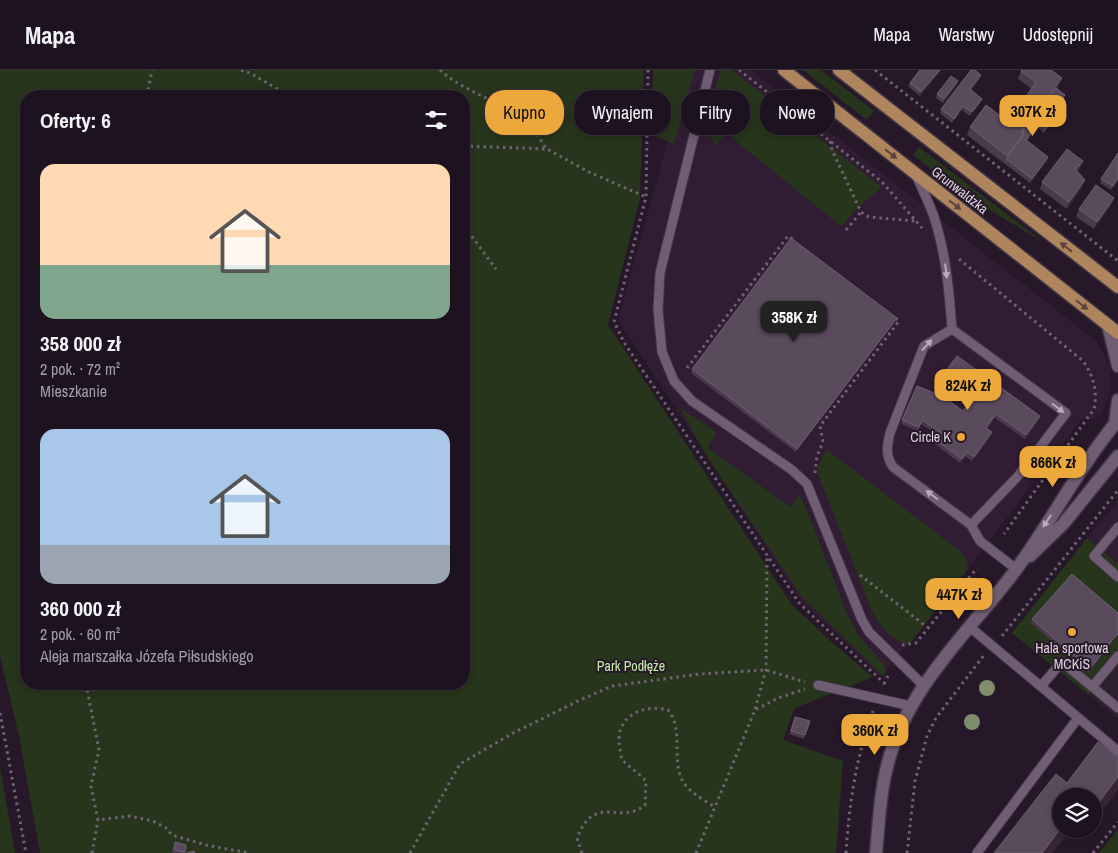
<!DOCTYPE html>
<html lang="pl">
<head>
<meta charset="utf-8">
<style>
  body { margin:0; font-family:"Archivo Narrow",sans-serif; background:#2a202c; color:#f1f3f6; height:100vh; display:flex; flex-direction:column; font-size:19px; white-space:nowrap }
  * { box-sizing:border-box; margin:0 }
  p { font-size:16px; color:#a09ea4 }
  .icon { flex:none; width:28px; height:28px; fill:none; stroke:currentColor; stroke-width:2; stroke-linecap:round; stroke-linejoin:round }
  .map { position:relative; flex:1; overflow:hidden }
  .panel { position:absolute; left:20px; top:20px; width:450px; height:600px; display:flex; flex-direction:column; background:#1d121f; border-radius:20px; box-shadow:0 2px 8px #0003,0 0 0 1px #3b323d }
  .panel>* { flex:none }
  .top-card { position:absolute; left:485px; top:20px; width:475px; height:45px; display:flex; gap:10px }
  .tools { position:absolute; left:1052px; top:718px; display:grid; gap:10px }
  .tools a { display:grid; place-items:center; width:50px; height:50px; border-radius:50%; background:#1d121f; box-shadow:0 2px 8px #0003,0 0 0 1px #3b323d; font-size:25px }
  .price { position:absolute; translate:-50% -42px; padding:0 11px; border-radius:10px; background:#eda83c; color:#111; font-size:16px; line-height:32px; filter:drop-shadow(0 1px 2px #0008) }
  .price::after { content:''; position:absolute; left:50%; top:30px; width:15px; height:11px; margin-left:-8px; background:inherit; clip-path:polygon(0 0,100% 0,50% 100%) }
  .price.current { background:#222; color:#fff }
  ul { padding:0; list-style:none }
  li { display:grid; align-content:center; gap:10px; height:265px; padding:0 20px }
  li span { display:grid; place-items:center; height:155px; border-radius:15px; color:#555 }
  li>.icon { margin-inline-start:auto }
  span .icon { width:90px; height:90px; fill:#fffc; stroke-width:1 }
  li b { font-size:21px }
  h2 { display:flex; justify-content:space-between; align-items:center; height:60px; padding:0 20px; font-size:21px }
  .pill { padding:0 18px; border-radius:20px; background:#1d121f; box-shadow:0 2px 8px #0003,0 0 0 1px #3b323d; font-size:18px; line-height:45px }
  .pill.current { background:#eda83c; color:#111 }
  header { display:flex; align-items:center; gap:30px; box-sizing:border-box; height:70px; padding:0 25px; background:#1d121f; border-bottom:1px solid #3b323d }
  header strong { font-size:24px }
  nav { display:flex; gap:28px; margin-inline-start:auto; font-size:18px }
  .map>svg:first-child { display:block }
</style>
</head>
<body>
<header>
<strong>Mapa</strong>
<nav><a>Mapa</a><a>Warstwy</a><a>Udostępnij</a></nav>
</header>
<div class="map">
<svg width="1118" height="783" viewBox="0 0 1118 783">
  <rect width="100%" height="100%" fill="#271829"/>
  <path fill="#301c33" d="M691 0H751L1097 272 1105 285 1110 299 1111 323 1099 347 1081 350 968 499 881 607 802 532 618 250 685 9Z
    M1118 431V494L1087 468Z"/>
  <path fill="#2d202c" d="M1118 590V649L1089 625Z"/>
  <path fill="#27351c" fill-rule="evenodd" d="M0 0H644L640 128 608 255 792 535 836 576 873 607 795 638 783 670 843 691 836 783H40L19 666 0 586ZM26 26H464V614H26Z
    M653 0H695L674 74 651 64Z
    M721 0H732L882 117 855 140 842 157 726 63 715 75C699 54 714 23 721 0Z
    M803 0H821L874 41 867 50Z
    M919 77 1046 174 965 125 913 85Z
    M679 337 716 362 708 378 790 437 799 425 805 435 847 544 859 566 884 594 886 600 884 607 802 527 708 388Z
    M826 379 959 480 966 489 968 499 912 571 907 574 900 572 892 567 882 557 872 542 818 404V397Z
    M1087 468 1118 494V590L1089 625 1012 563Z
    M0 697 15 783H0Z
    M1118 759V783H1099Z"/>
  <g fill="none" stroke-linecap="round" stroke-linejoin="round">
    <defs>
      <path id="service" d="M710 0 660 203 658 240 662 282 674 311 692 331 792 400 807 414 862 550 869 562 923 615
        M916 105C922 118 928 131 933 144 946 182 949 220 952 259
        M971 455 1019 405 1066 343 952 259 924 276 890 363C887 376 885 385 893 397L971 455 980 471 1016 499
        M1118 457 1094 486 1118 507
        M971 558 1118 681
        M818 615 911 636
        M1041 616 1062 592 1118 638
        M1092 617 1118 586
        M977 783 1078 648"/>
      <path id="tertiary" d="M1108 255 1118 296
        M1115 354 1118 330
        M1030 486 1064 453 1118 386
        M876 783C879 753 880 722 888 693 908 616 969 562 1015 501 1051 452 1079 397 1118 350"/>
      <path id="primary" d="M784 0 1118 263
        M839 0 1118 217"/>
    </defs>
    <use href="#service" stroke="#413544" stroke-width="11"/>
    <use href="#tertiary" stroke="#413544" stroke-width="15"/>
    <use href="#primary" stroke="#413544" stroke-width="15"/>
    <path stroke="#706372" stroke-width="3" stroke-dasharray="2.5 4" stroke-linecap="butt" d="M241 0 250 3 290 26
      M440 0C465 23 501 30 527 53 535 59 540 70 546 78
      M648 0 646 127 614 252 625 274 800 534 885 614
      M739 0 882 112 922 158
      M875 0 1118 191
      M147 26 152 0
      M830 71 832 80 861 142 869 147 915 151
      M464 76 547 79 587 101 646 127
      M464 156 496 199
      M846 160 861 142
      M959 189 1083 291C1093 305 1098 321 1094 339L1004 464
      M687 298 788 166 794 170
      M815 403 817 386 823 372 820 356 899 251 894 247
      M860 505 927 557
      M1002 566 1118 420
      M902 575 916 573 977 498
      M86 614 99 680 91 716 98 750 129 746 153 751 166 758 172 765 206 775 249 783
      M884 614 888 606
      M755 639 766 600 767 487
      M0 643 26 783
      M92 783 98 750
      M410 783 460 694 513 663 576 632 612 616 700 604 766 600 805 612
      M582 783 577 768C595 722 620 756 645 735L646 711C639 703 628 697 622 689 621 687 620 681 620 678 613 648 642 633 668 640 687 663 666 699 690 720 697 726 707 732 715 737
      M696 783 755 640 778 628 805 619
      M846 783C849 735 856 687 873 641
      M907 783 915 711 927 666 936 648 984 585
      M1093 783 1118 752"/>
    <use href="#service" stroke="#6f5d73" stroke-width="9"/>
    <use href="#tertiary" stroke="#6f5d73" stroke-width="12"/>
    <use href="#primary" stroke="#ae855c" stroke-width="12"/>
  </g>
  <g fill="#7e8d6e">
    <circle cx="987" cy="618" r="8"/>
    <circle cx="972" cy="652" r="8"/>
  </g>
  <path fill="#493a4c" d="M919 0H941L920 26 908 16 910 13Z
    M1021 1 1059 15 1057 19 1065 25 1064 29 1050 47 1051 53 1044 63 1037 57 1027 71 1048 87 1047 91 1030 113 967 65 970 57 1006 50 1018 38 1020 35 1032 19 1018 9Z
    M980 9 971 20 982 29 981 32 970 46 962 40 952 53 940 43 941 39Z
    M957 15 943 33 936 28 937 24Z
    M1118 83V110L1111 120 1100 113 1101 109Z
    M1080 98 1078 102 1082 118 1067 139 1040 119 1042 112Z
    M1111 135 1094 159 1076 147 1079 139Z
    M895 251 796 382 691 303 692 299Z
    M943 305 1040 346 1039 350 1025 369 995 348 987 359 992 362 991 366 972 391 965 386 960 393 935 374 939 366 926 357 921 354 918 361 901 354 917 316 963 341 970 330 941 309Z
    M1032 549 1112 572 1089 603 1031 553Z
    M795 647 810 651 804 669 789 664Z
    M1118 687 1094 752V726H1061V759H1071L1052 783H994L1067 713Z
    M175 772 186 775 184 783H172Z"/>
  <path fill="#352537" d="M940 0H941L920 26 921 22Z
    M981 5 980 9 969 23 970 19Z
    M1062 8 1059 15 1031 53 1034 45Z
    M958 11 957 15 943 33 944 29Z
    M1065 25 1064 29 1047 50 1049 46Z
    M982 29 981 32 970 46 972 42Z
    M963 36 962 40 952 53 954 49Z
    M1053 49 1051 53 1044 63 1046 59Z
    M1038 53 1037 57 1024 74 1026 70Z
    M1024 64 1021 71 1006 89 1007 86Z
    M1048 87 1047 91 1030 113 1032 109Z
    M1083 91 1080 98 1073 108 1076 100Z
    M1085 110 1082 118 1067 139 1069 132Z
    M1114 128 1111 135 1094 159 1097 152Z
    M897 248 895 251 796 382 797 379Z
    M996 344 995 348 985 362 986 358Z
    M1040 346 1039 350 1025 369 1026 365Z
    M992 362 991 366 972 391 974 387Z
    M1118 564V566L1112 572 1089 603 1090 599 1114 568Z
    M1118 707V720L1094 752V743L1096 736Z
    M1061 758V759H1071L1052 783H1042Z"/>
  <path fill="#594a5c" stroke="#6e6071" d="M920 0H940L921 22 910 13Z
    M971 0H975L981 5 970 19 982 29 972 42 963 36 954 49 941 39Z
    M1022 0H1051L1062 8 1034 45 1020 35 1036 12 1021 1Z
    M951 6 958 11 944 29 937 24Z
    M1056 18 1065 25 1049 46 1053 49 1046 59 1038 53 1026 70 1048 87 1032 109 1006 89 1022 67 1024 64 1022 63 1026 55 1012 44 1017 37 1032 49Z
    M986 35 1006 50 1011 43 1026 55 1021 62 1024 64 1007 86 970 57Z
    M1067 79 1083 91 1076 100 1085 110 1069 132 1042 112Z
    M1118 83V108L1113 116 1101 109Z
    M1096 115 1114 128 1097 152 1079 139Z
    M791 168 897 248 797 379 692 299Z
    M957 286 1040 346 1026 365 996 344 986 358 992 362 974 387 967 382 962 389 936 370 941 363 927 353 922 350 919 357 902 350 917 316 944 327 963 341 972 327 943 305Z
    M1072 504 1118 543V564L1114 568 1090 599 1032 549Z
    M795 647 810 651 805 665 791 661Z
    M1098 672 1118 687V707L1096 736 1094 734V726H1061V758L1042 783H994L1056 704 1067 713Z
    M175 772 186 775 185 782 174 780Z
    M194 781 195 783H187Z"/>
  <defs><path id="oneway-solid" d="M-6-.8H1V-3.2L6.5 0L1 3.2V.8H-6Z" transform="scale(1.25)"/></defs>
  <g fill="#5d443d">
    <use href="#oneway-solid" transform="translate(891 84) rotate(38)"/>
    <use href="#oneway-solid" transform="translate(955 135) rotate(38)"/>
    <use href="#oneway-solid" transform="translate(1066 177) rotate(-142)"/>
    <use href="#oneway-solid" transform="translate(1082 235) rotate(38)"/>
  </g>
  <g fill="#b8abba">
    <use href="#oneway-solid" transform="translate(946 201) rotate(83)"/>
    <use href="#oneway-solid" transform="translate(927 275) rotate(-47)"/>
    <use href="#oneway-solid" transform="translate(1058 338) rotate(37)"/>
    <use href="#oneway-solid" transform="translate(932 425) rotate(-143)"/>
    <use href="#oneway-solid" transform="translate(1047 451) rotate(123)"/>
  </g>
  <g fill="#eda83c" stroke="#271829" stroke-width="2">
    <circle cx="961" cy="367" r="5"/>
    <circle cx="1072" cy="562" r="5"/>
  </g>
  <g text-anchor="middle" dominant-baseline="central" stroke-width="4" stroke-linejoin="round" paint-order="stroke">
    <g font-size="14" fill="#dfd5e1" stroke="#271829">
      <text transform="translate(960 120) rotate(38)">Grunwaldzka</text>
    </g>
    <g font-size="14" fill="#dfd5e1" stroke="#271829" text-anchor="end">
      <text x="951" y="367">Circle K</text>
      <text x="1072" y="578" text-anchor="middle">Hala sportowa<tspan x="1072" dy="16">MCKiS</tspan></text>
    </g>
    <g font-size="14" fill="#c5eda7" stroke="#271829">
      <text x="631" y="596">Park Podłęże</text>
    </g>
  </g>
</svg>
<div class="tools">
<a><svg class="icon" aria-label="layers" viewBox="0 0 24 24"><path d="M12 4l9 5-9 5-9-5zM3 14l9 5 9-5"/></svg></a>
</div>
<b class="price" style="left:1033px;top:67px">307K zł</b>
<b class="price current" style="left:794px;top:273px">358K zł</b>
<b class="price" style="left:968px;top:341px">824K zł</b>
<b class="price" style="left:1053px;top:418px">866K zł</b>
<b class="price" style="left:959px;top:550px">447K zł</b>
<b class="price" style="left:875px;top:686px">360K zł</b>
<div class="top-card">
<a class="pill current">Kupno</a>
<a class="pill">Wynajem</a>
<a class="pill">Filtry</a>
<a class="pill">Nowe</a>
</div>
<section class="panel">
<h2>Oferty: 6<svg class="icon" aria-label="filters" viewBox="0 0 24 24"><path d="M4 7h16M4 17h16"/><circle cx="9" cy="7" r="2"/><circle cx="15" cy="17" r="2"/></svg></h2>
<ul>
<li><span style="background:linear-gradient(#ffd9b3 65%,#7fa58c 0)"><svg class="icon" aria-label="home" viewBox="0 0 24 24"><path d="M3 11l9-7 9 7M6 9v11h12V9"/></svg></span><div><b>358 000 zł</b><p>2 pok. · 72 m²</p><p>Mieszkanie</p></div></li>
<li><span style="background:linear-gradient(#a9c7e8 75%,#9aa5b1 0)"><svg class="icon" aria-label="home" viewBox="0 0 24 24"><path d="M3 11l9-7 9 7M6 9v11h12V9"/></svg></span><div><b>360 000 zł</b><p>2 pok. · 60 m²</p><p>Aleja marszałka Józefa Piłsudskiego</p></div></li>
</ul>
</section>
</div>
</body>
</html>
